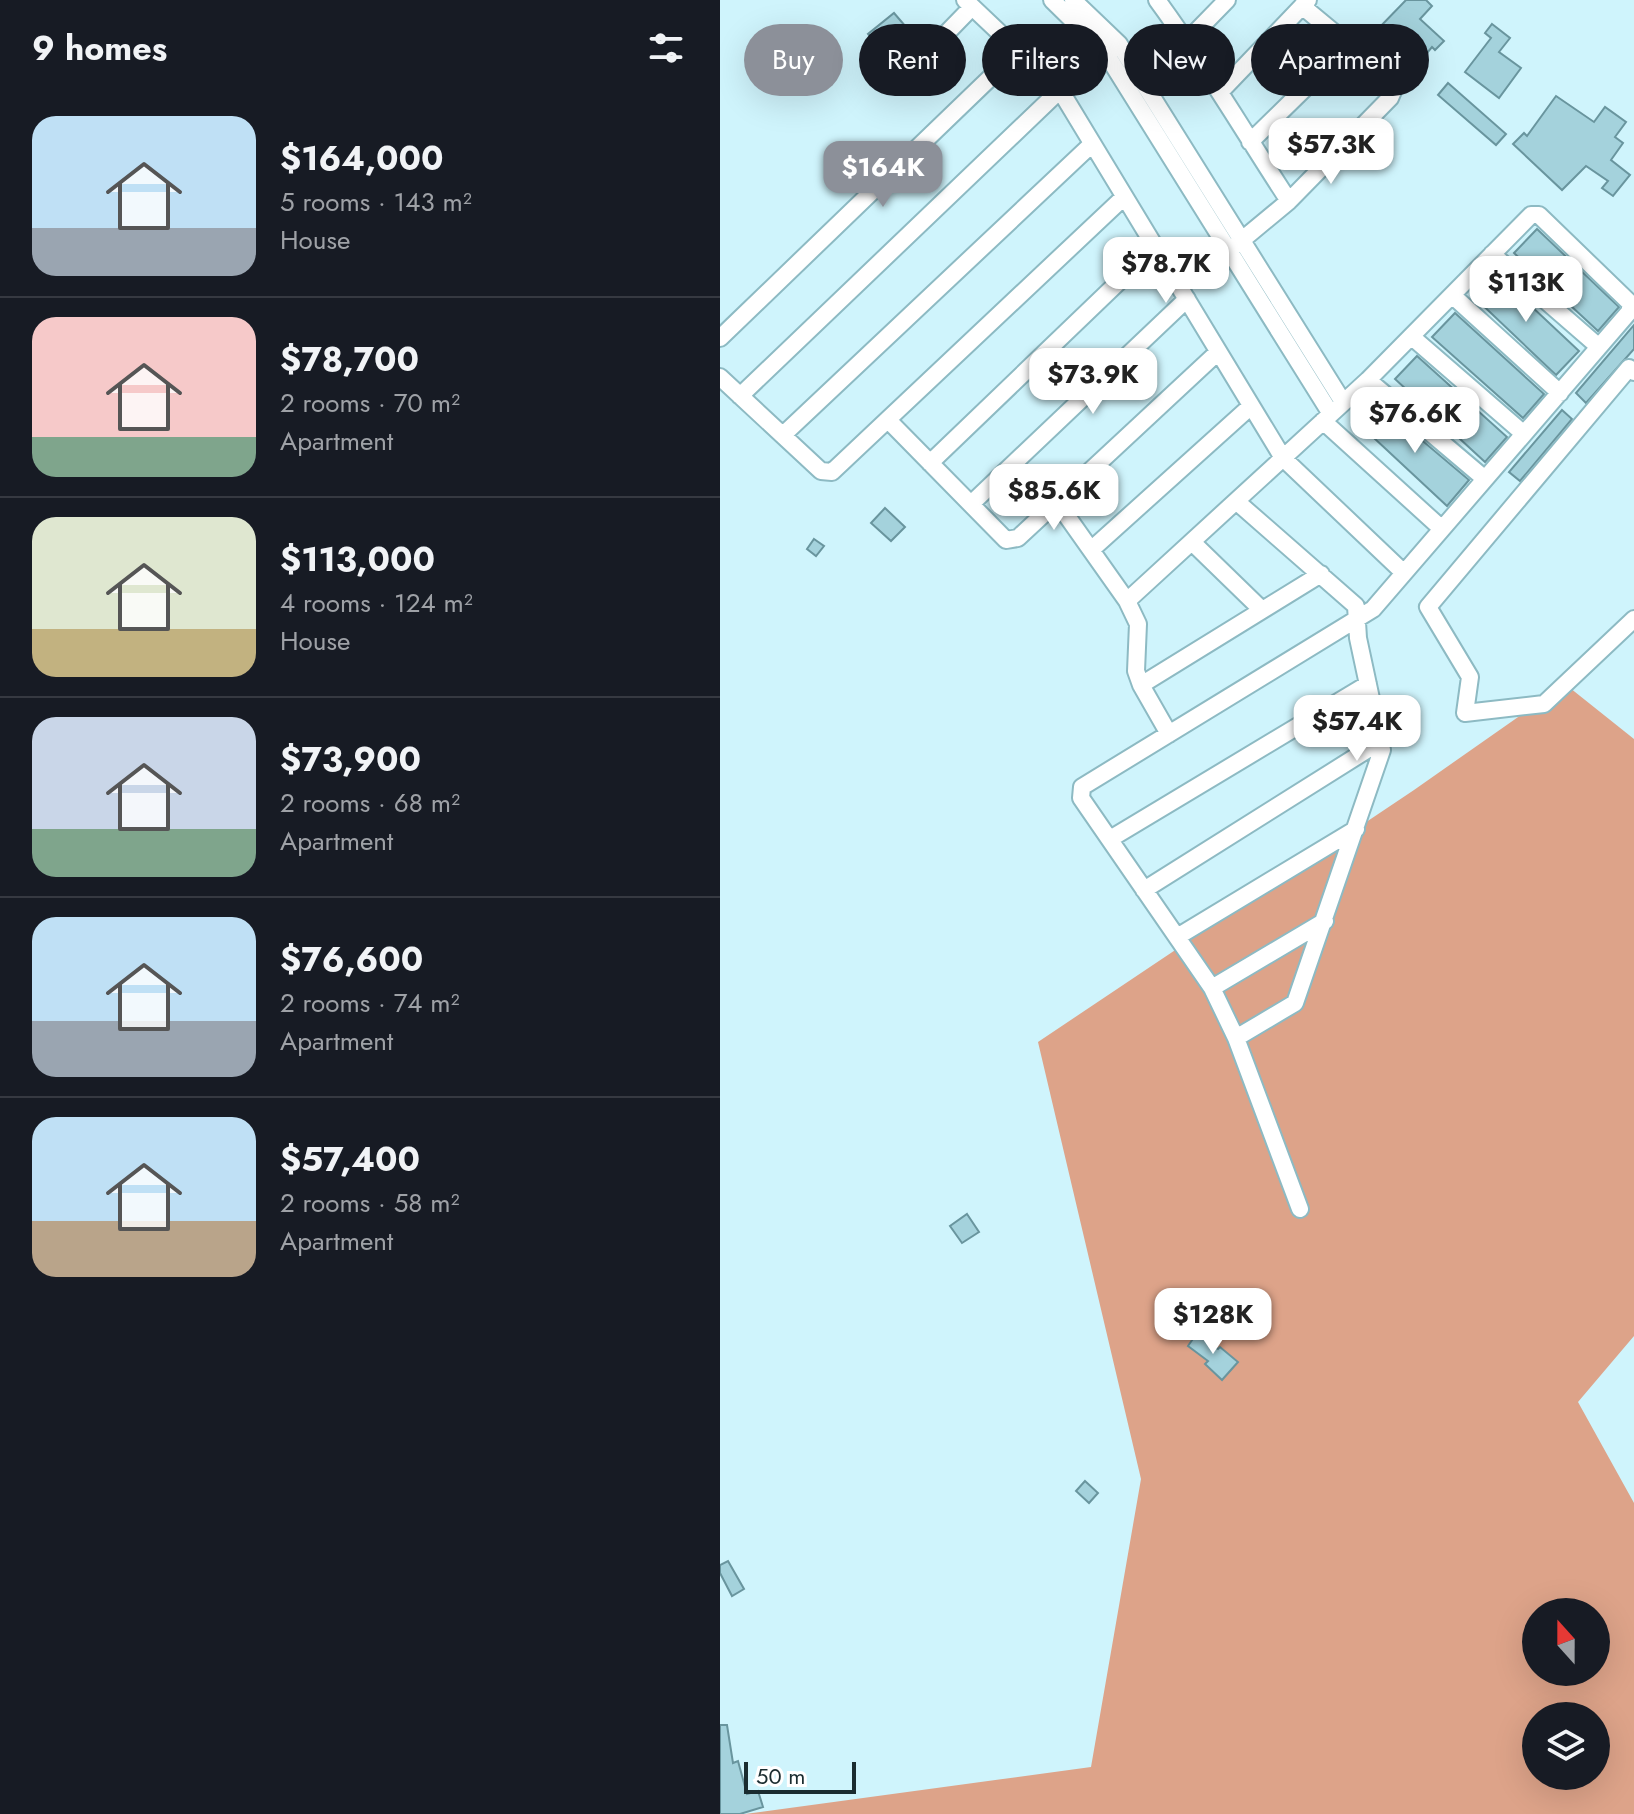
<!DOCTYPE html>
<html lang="en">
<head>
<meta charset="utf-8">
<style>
  body { margin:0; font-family:Jost,sans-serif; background:#242831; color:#f1f3f6; height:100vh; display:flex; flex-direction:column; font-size:30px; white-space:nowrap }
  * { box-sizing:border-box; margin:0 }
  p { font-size:26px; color:#9ea1a6 }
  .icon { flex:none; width:44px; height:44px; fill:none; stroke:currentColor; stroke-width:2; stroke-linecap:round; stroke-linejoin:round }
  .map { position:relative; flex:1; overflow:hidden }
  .side { display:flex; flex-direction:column; background:#171b24; width:720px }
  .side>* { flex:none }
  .guide { position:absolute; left:24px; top:24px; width:760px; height:72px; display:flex; gap:16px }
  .needle { width:52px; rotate:339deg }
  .buttons { position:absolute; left:802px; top:1598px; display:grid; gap:16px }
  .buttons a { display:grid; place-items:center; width:88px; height:88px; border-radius:50%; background:#171b24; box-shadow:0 8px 32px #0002; font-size:40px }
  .scale { position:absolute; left:24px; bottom:20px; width:112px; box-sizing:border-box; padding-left:8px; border:4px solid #1a2c30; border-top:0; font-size:22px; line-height:28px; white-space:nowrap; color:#1a2c30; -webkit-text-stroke:6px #fff; paint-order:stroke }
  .price { position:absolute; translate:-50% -68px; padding:0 18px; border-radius:16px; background:#fff; color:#222; font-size:26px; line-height:52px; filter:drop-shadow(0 2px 4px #0008) }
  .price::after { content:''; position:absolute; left:50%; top:48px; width:24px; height:18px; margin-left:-12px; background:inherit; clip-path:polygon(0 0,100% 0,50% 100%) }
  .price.selected { background:#8c9099; color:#fff }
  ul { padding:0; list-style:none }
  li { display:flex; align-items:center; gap:24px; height:200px; padding:0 32px }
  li+li { border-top:2px solid #363941 }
  li span { display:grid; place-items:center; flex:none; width:224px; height:160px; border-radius:24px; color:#555 }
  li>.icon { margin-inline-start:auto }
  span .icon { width:96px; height:96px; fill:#fffc; stroke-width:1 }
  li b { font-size:34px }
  h2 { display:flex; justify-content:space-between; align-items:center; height:96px; padding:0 32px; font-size:34px }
  .chip { padding:0 28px; border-radius:36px; background:#171b24; box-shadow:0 8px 32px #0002; font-size:28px; line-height:72px }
  .chip.selected { background:#8c9099; color:#fff }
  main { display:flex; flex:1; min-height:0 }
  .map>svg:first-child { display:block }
</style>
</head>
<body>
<main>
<section class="side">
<h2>9 homes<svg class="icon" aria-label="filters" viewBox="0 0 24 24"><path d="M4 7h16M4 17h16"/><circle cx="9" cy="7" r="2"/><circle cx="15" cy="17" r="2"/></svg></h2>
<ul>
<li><span style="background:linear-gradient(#bfe0f5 70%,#9aa5b1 0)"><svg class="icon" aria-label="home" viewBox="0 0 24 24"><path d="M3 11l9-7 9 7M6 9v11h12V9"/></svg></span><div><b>$164,000</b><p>5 rooms · 143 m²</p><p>House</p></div></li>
<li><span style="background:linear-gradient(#f6c9c9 75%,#7fa58c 0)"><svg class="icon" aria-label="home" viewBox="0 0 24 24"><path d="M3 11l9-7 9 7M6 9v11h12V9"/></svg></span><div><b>$78,700</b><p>2 rooms · 70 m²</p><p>Apartment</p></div></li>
<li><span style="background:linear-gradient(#dfe7d0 70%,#c2b280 0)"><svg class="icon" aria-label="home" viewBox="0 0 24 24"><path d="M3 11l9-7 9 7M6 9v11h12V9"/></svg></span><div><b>$113,000</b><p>4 rooms · 124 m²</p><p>House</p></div></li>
<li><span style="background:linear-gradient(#c9d6e8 70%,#7fa58c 0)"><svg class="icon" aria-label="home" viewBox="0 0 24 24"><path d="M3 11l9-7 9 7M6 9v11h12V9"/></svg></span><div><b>$73,900</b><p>2 rooms · 68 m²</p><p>Apartment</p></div></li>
<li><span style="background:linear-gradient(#bfe0f5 65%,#9aa5b1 0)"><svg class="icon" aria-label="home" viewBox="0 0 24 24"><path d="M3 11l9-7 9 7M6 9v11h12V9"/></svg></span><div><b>$76,600</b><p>2 rooms · 74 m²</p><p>Apartment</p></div></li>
<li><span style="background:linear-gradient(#bfe0f5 65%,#b9a48a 0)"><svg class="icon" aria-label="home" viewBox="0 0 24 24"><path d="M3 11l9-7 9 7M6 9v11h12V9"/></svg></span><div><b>$57,400</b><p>2 rooms · 58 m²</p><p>Apartment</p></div></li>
</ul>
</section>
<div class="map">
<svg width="914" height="1814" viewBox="0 0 914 1814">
  <rect width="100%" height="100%" fill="#cff4fc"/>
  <path fill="#dda389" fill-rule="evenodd" d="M845 684 914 739V1336L858 1402 914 1503V1814H25L371 1767 421 1479 318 1042 694 790ZM816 1612H876V1672H816ZM816 1716H876V1776H816Z"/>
  <path fill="#a4d2dc" stroke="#69959e" stroke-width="2" d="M686 0H706L712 6 700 19 724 41 715 50 712 47 696 66 656 31Z
    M174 13 204 48 193 59 174 39 161 50 148 34Z
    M772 24 790 38 779 52 801 68 779 98 745 72 771 38 765 33Z
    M728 83 786 134 776 145 718 95Z
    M836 96 874 122 885 107 906 122 895 137 903 143 891 160 910 175 893 196 882 188 888 181 866 166 842 190 793 144 804 133 807 136Z
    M817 229 899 307 878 331 794 253Z
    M776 273 859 351 836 375 753 296Z
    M735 313 824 394 803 418 712 337Z
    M914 325V349L866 403 856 393Z
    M697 356 787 437 765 462 675 379Z
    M660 405 749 480 727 506 639 424Z
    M842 410 852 419 800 481 789 472Z
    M165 508 185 527 171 541 151 523Z
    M94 539 104 546 96 556 87 549Z
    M247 1214 259 1232 242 1243 230 1226Z
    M477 1333 498 1349 500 1347 518 1362 502 1380 485 1364 488 1361 468 1346Z
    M365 1481 378 1493 369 1503 356 1491Z
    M8 1561 24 1589 12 1596 0 1573V1565Z
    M0 1725H7L13 1763 18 1761 27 1794 38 1791 43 1807 20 1814H0Z"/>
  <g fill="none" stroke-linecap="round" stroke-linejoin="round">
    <defs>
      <path id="minor" d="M245 0 340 90 563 458 684 573
        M332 0 385 52 611 414
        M353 0 399 44 623 402
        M437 0C485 65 525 134 569 201
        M467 41 507 0
        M217 43 252 7
        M501 91 588 0
        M530 142 629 45
        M516 245 569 201 670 98 673 91 671 85 629 45 582 6
        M772 254 879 347
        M732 295 840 393
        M692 337 804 434
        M0 338 298 51
        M914 372 909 368 708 607 750 677 745 713 824 704 914 619
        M0 377 101 471 112 472 404 197
        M648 380 765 479
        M20 396 340 90 399 44
        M168 420 286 540 298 538 498 352
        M603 421 722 529
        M63 435 372 144
        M210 463 435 247
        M516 501 636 606 638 638 662 750 575 1003 516 1038
        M337 502 407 601 418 624 416 671 421 685 449 734
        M251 504 467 299
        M472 542 542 610
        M371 550 531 406
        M407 601 648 380 811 215H819L910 303V311L653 609 362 787 361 798 492 988 516 1038 580 1209
        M421 685 601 574
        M390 839 648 684
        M424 890 661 741
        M457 937 636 829
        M492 988 605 921"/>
    </defs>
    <use href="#minor" stroke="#8dbac3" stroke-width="20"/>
    <use href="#minor" stroke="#fff" stroke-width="16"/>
  </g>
</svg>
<div class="buttons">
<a><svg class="needle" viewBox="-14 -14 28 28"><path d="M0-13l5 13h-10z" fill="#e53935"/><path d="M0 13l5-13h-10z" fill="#9ea1a6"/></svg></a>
<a><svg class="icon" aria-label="layers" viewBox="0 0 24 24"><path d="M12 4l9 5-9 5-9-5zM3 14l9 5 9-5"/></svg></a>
</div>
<div class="scale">50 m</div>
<b class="price" style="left:611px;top:186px">$57.3K</b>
<b class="price selected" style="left:163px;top:209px">$164K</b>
<b class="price" style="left:446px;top:305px">$78.7K</b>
<b class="price" style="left:806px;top:324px">$113K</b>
<b class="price" style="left:373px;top:416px">$73.9K</b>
<b class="price" style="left:695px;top:455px">$76.6K</b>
<b class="price" style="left:334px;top:532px">$85.6K</b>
<b class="price" style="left:637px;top:763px">$57.4K</b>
<b class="price" style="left:493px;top:1356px">$128K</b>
<div class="guide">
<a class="chip selected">Buy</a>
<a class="chip">Rent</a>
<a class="chip">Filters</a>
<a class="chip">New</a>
<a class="chip">Apartment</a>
</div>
</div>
</main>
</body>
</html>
